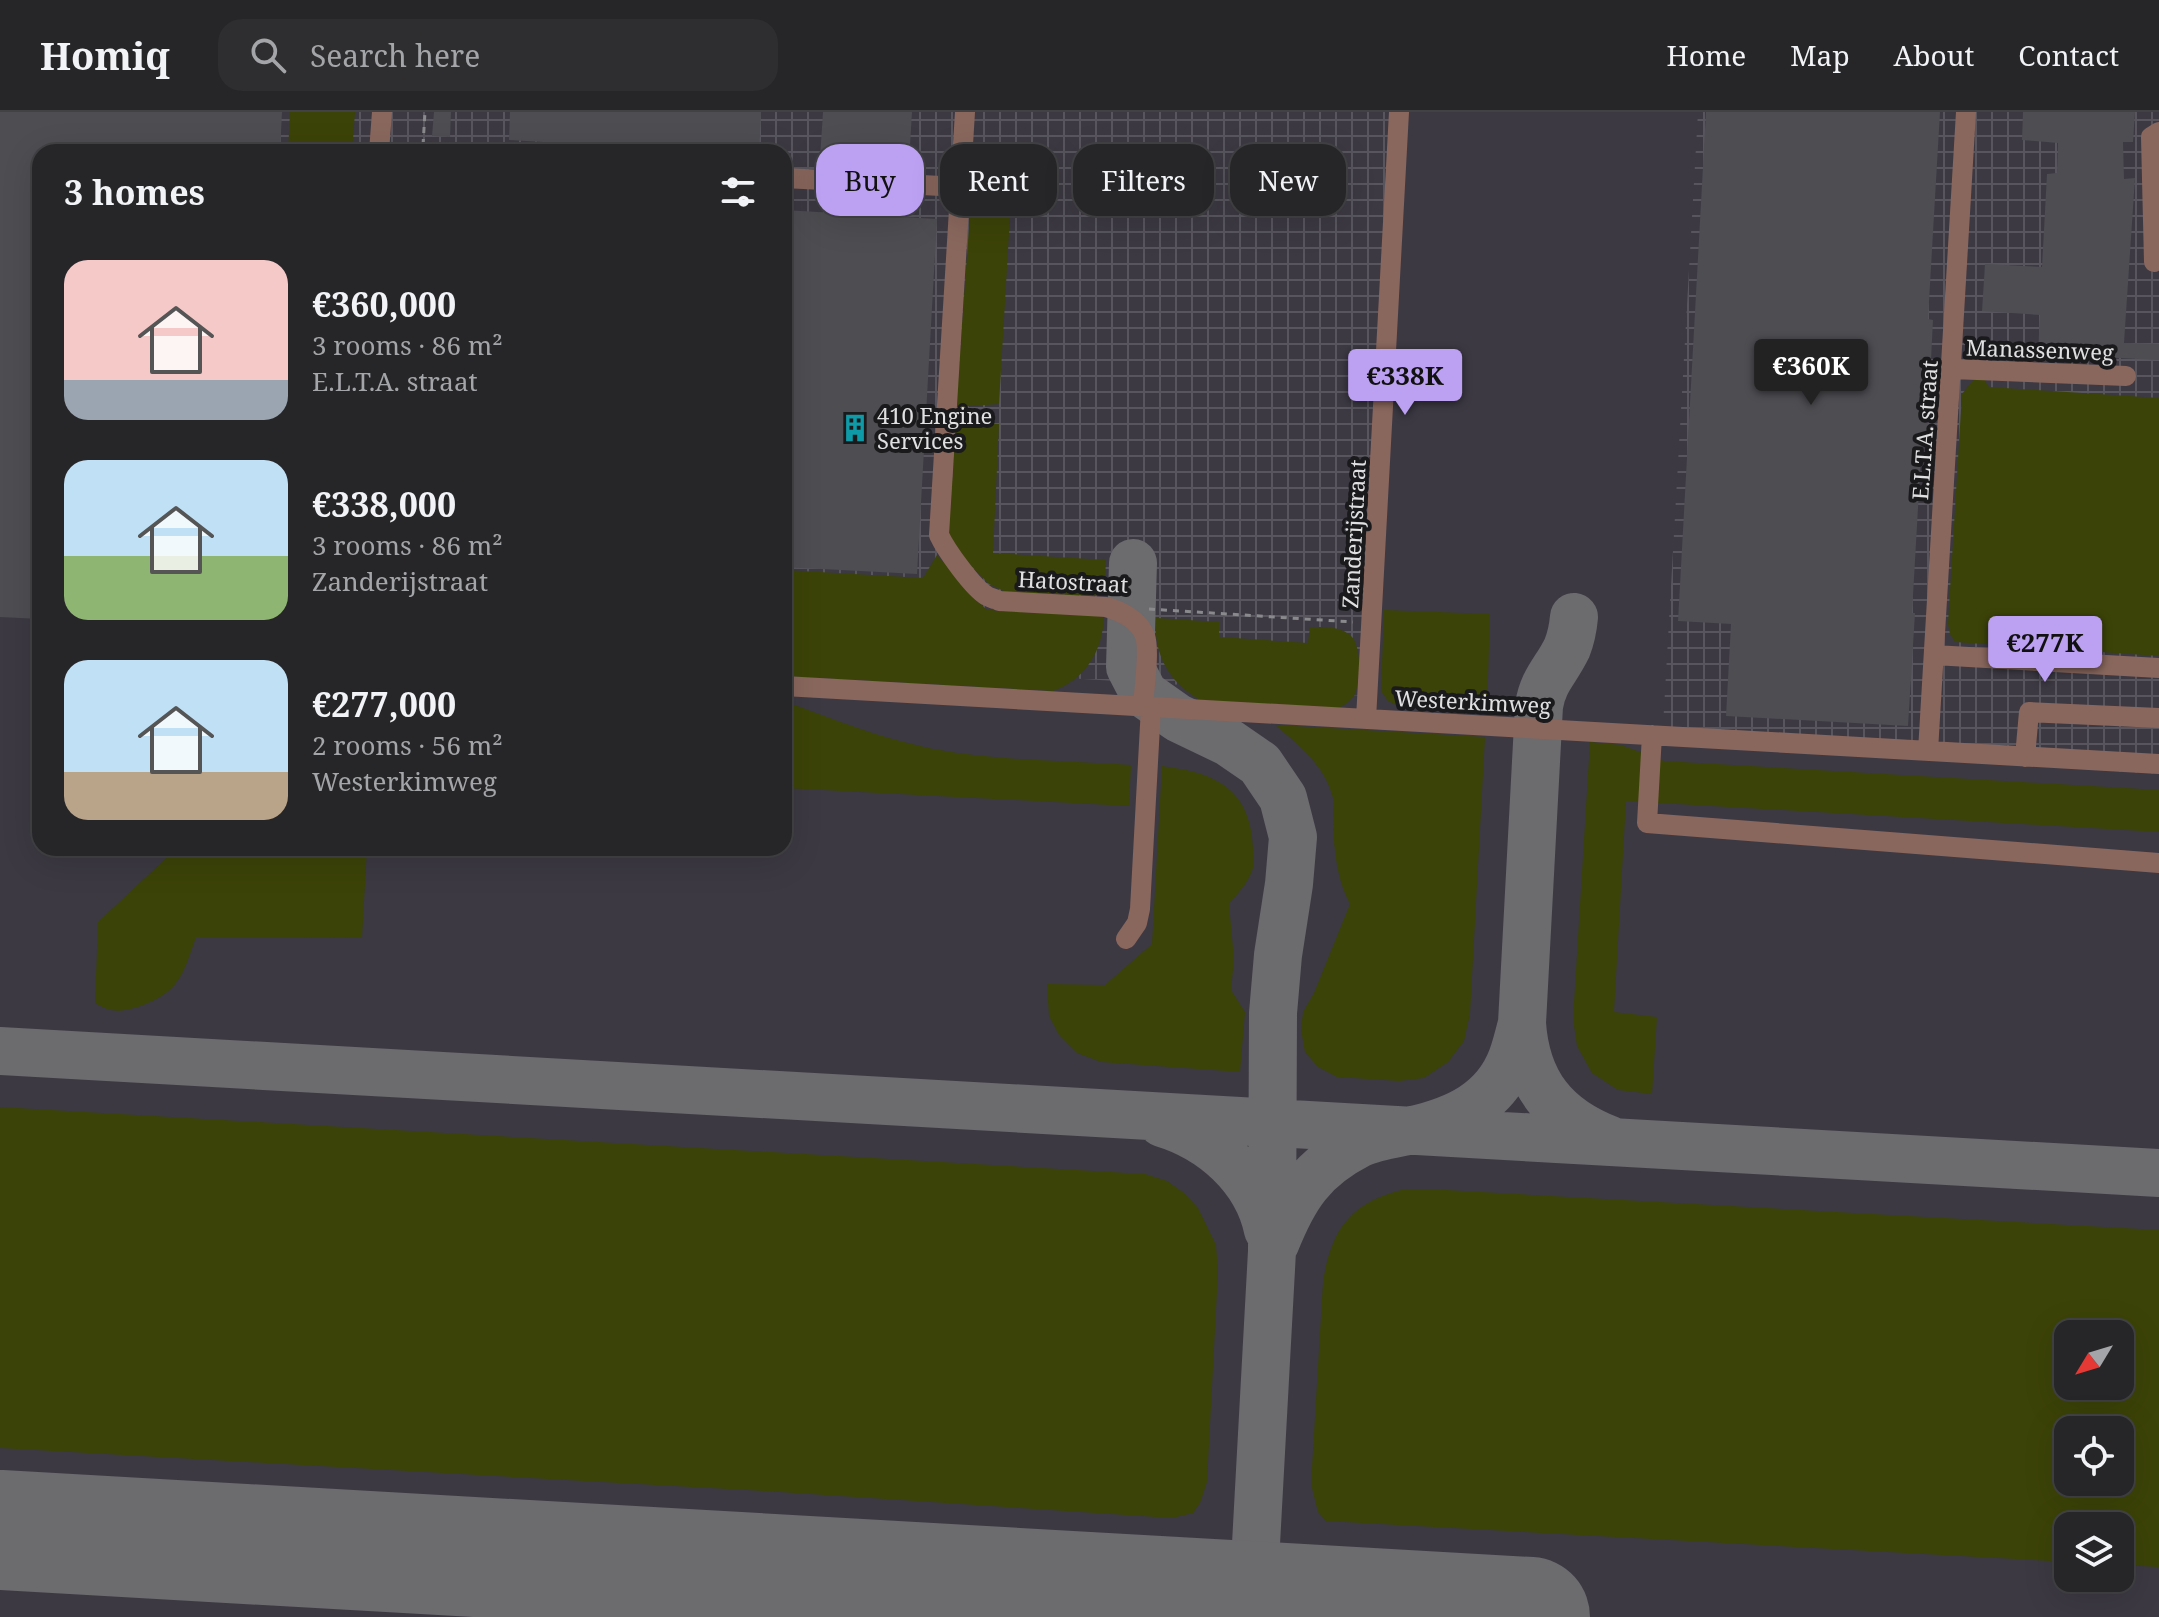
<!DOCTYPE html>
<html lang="en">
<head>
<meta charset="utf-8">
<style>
  body { margin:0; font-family:"Noto Serif",serif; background:#2e2d30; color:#f1f3f6; height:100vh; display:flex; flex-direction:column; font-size:30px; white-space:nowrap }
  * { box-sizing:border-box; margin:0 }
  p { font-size:26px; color:#a4a5a8 }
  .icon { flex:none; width:44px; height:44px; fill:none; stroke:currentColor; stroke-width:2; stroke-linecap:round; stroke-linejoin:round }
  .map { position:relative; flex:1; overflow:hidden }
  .side { position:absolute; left:32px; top:32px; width:760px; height:712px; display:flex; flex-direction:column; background:#262528; border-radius:24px; box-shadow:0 8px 32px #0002,0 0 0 2px #424245 }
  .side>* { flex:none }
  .top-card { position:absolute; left:816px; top:32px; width:760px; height:72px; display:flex; gap:16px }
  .needle { width:52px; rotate:232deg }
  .controls { position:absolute; left:2054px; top:1208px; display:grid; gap:16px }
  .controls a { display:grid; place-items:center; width:80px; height:80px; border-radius:16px; background:#262528; box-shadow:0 8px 32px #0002,0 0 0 2px #424245; font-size:40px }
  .price { position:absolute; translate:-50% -68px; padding:0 18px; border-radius:8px; background:#bca0f2; color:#111; font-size:26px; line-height:52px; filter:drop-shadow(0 2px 4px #0008) }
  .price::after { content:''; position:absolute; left:50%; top:48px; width:24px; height:18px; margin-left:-12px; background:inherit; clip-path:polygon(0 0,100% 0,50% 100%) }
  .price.current { background:#222; color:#fff }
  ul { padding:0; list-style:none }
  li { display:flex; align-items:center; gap:24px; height:200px; padding:0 32px }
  li span { display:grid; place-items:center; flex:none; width:224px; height:160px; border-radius:24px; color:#555 }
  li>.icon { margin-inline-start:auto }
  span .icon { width:96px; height:96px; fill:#fffc; stroke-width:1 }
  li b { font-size:34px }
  h2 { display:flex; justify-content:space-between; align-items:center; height:96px; padding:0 32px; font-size:34px }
  .chip { padding:0 28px; border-radius:24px; background:#262528; box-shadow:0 8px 32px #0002,0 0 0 2px #424245; font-size:28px; line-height:72px }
  .chip.current { background:#bca0f2; color:#111 }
  header { display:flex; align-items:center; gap:48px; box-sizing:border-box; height:112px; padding:0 40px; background:#262528; border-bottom:2px solid #424245 }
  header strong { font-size:38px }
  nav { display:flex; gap:44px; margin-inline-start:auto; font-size:28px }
  .search { width:560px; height:72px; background:#2e2d30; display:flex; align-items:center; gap:20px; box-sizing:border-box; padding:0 28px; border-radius:24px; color:#a4a5a8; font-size:30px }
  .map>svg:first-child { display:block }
</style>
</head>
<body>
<header>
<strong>Homiq</strong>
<div class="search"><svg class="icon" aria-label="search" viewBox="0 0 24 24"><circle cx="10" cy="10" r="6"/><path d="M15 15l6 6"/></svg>Search here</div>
<nav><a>Home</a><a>Map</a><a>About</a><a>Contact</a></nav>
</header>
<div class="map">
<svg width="2159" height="1505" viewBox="0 0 2159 1505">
  <defs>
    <pattern id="industrial-grid" width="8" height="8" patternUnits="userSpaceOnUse" patternTransform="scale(2)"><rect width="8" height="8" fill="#3c3943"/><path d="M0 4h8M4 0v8" fill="none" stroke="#58555e"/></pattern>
  </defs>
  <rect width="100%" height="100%" fill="#323135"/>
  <path fill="#3c3943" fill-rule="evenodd" d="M0 0H2159V1505H0ZM40 40H784V736H40ZM2068 1222H2120V1274H2068ZM2068 1318H2120V1370H2068ZM2068 1414H2120V1466H2068Z"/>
  <path fill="url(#industrial-grid)" d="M0 0H1407L1366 584 784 549V40H40Z
    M1698 0H2159V662L1662 632Z"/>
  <path fill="#3c4308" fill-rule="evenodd" d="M290 0H355L352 40H288Z
    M975 34 1014 36 999 292 956 295Z
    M1975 266 1984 267 1989 275 2159 286V544L1955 530 1950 522 1948 512 1962 282Z
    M956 311 999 312 993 441 1106 448 1104 484 1008 481 989 472 955 437 948 428Z
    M937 443 977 489 986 497 998 499 1104 504C1103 538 1086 567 1053 579L784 564V458L923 466Z
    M1384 498 1490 502 1487 599 1398 594 1388 589 1381 579Z
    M1156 506 1219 510V525L1308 531 1310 515C1324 515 1342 514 1352 525 1362 536 1361 574 1353 585 1349 591 1344 593 1338 596L1202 589C1170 572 1153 543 1156 506Z
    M784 589C843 611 903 635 966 642 1020 649 1077 649 1131 653L1129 694 784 676Z
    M1275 613 1485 625 1470 902 1464 929 1448 950 1424 966 1399 969 1337 965 1318 955 1305 940 1301 918 1303 900 1314 881 1350 792C1337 768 1334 739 1333 712 1333 703 1334 694 1333 686 1325 654 1299 633 1275 613Z
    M1590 630 1621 633 1664 649 2159 678V720L1626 689 1614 900 1657 905 1652 982 1618 978 1592 961 1577 934 1573 907Z
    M1162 654C1182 657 1204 660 1222 672 1245 687 1252 711 1253 737 1253 743 1254 750 1253 756 1249 770 1238 781 1229 792L1234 847 1231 878 1245 900 1240 960 1101 950 1077 941 1059 923 1049 904 1047 872 1105 873 1152 832Z
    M177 736H367L362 826 196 825C183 863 179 881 138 895 120 900 111 901 95 891L98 810Z
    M0 995 1145 1062 1167 1069 1184 1081 1198 1096 1216 1133 1218 1160 1207 1370 1200 1391 1193 1401 1172 1406 780 1380 0 1336Z
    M1405 1077H1428L2159 1118V1455L2120 1453V1414H2068V1450L1326 1409 1318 1400 1311 1372 1323 1170C1331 1117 1351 1090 1405 1077ZM2068 1222H2120V1274H2068ZM2068 1318H2120V1370H2068Z"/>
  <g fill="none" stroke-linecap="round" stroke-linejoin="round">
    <path stroke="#6c6b6e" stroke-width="48" d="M1133 451 1130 555 1144 582 1178 606 1228 630 1260 652 1283 686 1293 725 1289 772 1278 843 1273 901 1272 1139 1252 1505
      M1574 505C1573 516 1571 526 1567 536 1556 559 1543 568 1539 594L1522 911C1526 971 1555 1007 1610 1028
      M0 939 2159 1061
      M1162 1011C1212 1026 1257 1065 1268 1118
      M1275 1132C1294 1084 1312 1056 1359 1032 1375 1024 1395 1022 1413 1018 1456 1008 1495 991 1512 946 1516 935 1519 923 1522 911
      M1257 1438C1264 1478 1277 1483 1314 1493
      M1158 1484H1218L1244 1467 1257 1438"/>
    <path stroke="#6c6b6e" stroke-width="120" d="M0 1418 1530 1505"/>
  </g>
  <path fill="#4e4d52" d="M0 0H282L280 40H40V507L0 505Z
    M434 0H451L450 25 432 24Z
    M510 0H761L759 40H712L509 28Z
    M823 0H912L909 51 820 46Z
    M1706 0H1940L1928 207 1933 208 1927 327 1922 326 1912 501H1915L1908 614 1726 604 1731 512 1678 509Z
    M2023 0H2135L2133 30H2123L2124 67 2135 66 2124 231 2159 232V248L2038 242 2040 203 1982 199 1985 152 2042 155 2047 62 2057 61 2058 31 2022 28Z
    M784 98 937 107 917 462 784 455Z"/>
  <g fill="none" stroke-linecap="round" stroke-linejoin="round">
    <path stroke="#8a8a8d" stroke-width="3" stroke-dasharray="6 6" stroke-linecap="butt" d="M423 33 425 0
      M1149 497 1353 510"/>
    <path stroke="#89675d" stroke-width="20" d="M965 0 939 423C946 438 973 476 987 484 988 485 998 488 999 489L1106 495C1121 499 1139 508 1145 524 1150 539 1144 577 1143 594
      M379 40 382 0
      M784 66 961 75
      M2154 150 2151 25 2159 20
      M1952 257 2126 264
      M1934 543 2159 556
      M784 574 2159 652
      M1366 607 1399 0
      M1652 623 1647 711 2159 751
      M1928 639 1966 0
      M2025 645 2029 600 2159 606
      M1126 827 1137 811 1140 797 1151 595"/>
  </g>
  <defs>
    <symbol id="building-bare" viewBox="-9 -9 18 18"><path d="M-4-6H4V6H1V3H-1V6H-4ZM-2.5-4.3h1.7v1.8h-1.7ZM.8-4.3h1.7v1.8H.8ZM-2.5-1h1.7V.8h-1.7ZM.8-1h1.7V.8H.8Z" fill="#0f9aa8" stroke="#1a191b" stroke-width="2.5" paint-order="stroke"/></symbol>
  </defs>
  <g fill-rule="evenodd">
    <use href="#building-bare" x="835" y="296" width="40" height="40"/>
  </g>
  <g text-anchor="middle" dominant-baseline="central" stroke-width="8" stroke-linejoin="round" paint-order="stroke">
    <g font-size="22" fill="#e0e0e2" stroke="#1a191b">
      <text transform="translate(2040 237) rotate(2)">Manassenweg</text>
      <text transform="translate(1924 318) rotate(-86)">E.L.T.A. straat</text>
      <text transform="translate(1353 422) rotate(-87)">Zanderijstraat</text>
      <text transform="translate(1073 469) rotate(3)">Hatostraat</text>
      <text transform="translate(1473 589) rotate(3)">Westerkimweg</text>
    </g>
    <g font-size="22" fill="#e0e0e2" stroke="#1a191b" text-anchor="start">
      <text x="877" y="303">410 Engine<tspan x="877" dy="25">Services</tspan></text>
    </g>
  </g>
</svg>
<div class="controls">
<a><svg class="needle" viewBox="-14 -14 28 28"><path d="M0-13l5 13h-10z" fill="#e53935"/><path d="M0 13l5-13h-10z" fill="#a4a5a8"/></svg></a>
<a><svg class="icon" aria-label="locate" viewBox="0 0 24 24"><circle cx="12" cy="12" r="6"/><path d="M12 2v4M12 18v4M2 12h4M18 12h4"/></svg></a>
<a><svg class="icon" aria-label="layers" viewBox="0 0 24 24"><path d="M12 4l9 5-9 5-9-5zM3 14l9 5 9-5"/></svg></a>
</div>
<b class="price current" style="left:1811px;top:295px">€360K</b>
<b class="price" style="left:1405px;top:305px">€338K</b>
<b class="price" style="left:2045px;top:572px">€277K</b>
<div class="top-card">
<a class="chip current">Buy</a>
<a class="chip">Rent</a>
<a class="chip">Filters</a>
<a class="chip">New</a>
</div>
<section class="side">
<h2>3 homes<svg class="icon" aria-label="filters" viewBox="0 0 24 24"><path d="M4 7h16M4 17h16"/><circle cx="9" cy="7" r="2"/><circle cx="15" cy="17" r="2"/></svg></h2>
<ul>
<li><span style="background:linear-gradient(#f6c9c9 75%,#9aa5b1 0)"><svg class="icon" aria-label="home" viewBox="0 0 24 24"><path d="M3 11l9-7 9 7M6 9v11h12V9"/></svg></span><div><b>€360,000</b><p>3 rooms · 86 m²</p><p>E.L.T.A. straat</p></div></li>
<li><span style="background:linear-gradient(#bfe0f5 60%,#8fb573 0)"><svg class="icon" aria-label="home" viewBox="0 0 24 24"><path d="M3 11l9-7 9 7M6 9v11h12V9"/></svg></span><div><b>€338,000</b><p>3 rooms · 86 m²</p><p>Zanderijstraat</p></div></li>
<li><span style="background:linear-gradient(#bfe0f5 70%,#b9a48a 0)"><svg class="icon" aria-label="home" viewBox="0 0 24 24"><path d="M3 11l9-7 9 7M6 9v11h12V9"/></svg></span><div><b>€277,000</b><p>2 rooms · 56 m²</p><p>Westerkimweg</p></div></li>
</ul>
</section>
</div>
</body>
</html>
